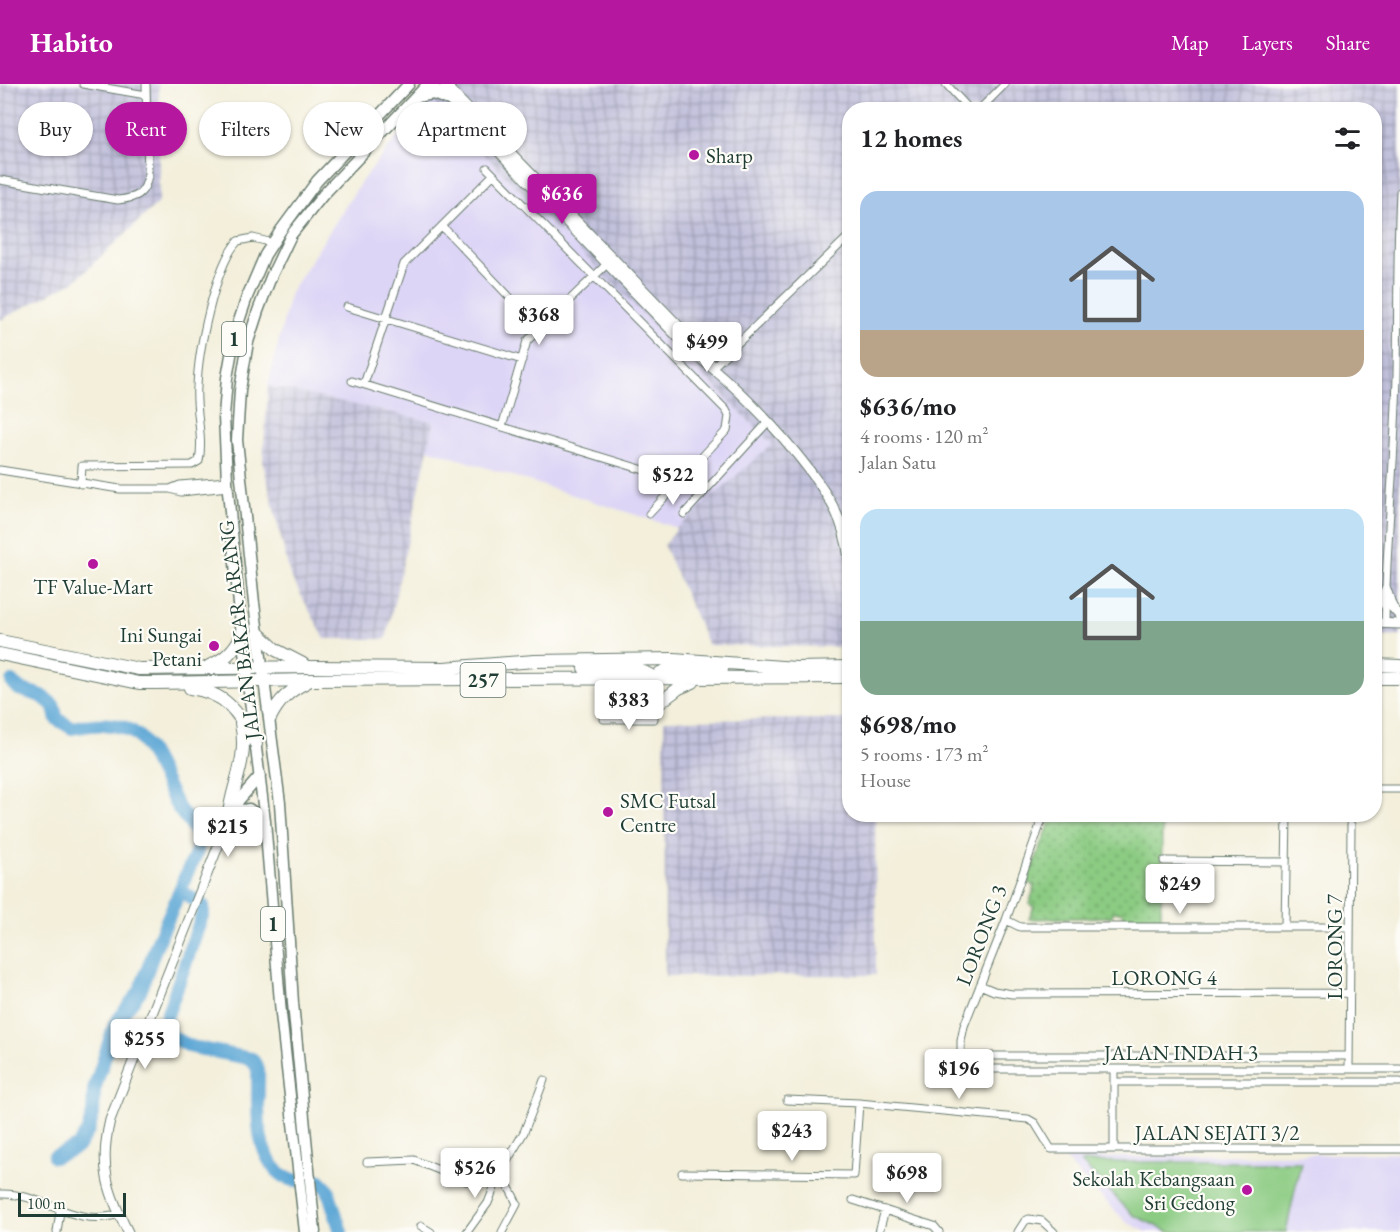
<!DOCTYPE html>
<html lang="en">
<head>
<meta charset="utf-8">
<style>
  body { margin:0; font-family:"EB Garamond",serif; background:#f6f6f6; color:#202124; height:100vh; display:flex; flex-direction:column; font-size:22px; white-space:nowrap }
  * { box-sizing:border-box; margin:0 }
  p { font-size:20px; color:#757577 }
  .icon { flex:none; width:33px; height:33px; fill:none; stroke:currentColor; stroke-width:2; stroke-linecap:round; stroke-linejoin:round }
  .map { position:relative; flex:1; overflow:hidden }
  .sheet { position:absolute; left:842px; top:18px; width:540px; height:720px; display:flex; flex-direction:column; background:#fff; border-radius:24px; box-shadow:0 2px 4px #0004 }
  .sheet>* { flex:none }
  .hud { position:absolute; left:18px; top:18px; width:570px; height:54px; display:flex; gap:12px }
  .scale { position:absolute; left:18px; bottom:15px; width:108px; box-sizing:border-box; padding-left:6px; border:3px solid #1f3d34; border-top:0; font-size:16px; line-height:21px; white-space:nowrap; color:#1f3d34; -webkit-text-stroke:4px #fdfcf7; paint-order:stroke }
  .price { position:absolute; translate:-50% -51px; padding:0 14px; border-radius:6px; background:#fff; color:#222; font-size:20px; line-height:39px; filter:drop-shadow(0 2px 3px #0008) }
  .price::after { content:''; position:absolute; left:50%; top:36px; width:18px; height:14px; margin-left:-9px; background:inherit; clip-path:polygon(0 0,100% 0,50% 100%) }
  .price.on { background:#b5179e; color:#fff }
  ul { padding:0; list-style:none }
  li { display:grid; align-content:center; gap:12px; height:318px; padding:0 18px }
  li span { display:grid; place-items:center; height:186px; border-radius:18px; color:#555 }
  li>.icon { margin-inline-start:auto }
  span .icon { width:108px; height:108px; fill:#fffc; stroke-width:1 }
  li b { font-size:26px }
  h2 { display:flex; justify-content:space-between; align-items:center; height:72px; padding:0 18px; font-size:26px }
  .tag { padding:0 21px; border-radius:27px; background:#fff; box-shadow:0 2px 4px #0004; font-size:21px; line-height:54px }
  .tag.on { background:#b5179e; color:#fff }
  header { display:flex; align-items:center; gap:36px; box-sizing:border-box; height:84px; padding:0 30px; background:#b5179e; color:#fff }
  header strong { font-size:28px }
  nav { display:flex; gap:33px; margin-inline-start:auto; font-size:21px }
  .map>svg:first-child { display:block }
</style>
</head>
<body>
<header>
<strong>Habito</strong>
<nav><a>Map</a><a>Layers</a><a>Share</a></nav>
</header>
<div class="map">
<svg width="1400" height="1148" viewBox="0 0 1400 1148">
  <defs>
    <pattern id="industrial-grid" width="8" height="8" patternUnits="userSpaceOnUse" patternTransform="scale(1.5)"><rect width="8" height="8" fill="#c2c1dc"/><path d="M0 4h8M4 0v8" fill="none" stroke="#9d9eb3"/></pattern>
    <pattern id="grass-dots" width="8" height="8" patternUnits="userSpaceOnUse" patternTransform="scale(1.5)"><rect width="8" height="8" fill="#8bcb82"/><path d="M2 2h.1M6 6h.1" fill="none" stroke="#71a66b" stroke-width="1.8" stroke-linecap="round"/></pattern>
  </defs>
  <rect width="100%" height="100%" fill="#fdfcf7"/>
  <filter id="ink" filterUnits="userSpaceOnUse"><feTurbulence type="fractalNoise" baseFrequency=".0167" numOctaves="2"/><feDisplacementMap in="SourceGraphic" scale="12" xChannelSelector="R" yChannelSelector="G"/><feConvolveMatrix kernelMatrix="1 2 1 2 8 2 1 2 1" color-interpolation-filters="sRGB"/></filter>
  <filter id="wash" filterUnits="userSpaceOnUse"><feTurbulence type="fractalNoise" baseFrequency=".008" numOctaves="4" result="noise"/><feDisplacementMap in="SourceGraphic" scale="24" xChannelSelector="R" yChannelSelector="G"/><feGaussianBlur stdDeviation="1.35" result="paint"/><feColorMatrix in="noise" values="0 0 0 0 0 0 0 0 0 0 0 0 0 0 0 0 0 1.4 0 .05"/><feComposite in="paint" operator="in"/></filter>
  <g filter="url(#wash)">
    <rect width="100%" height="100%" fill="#f3efdb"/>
    <path fill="#ddd5f6" d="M428 14 773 361 677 444 427 365 434 338 268 302 290 209 361 98Z
      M1400 1069V1148H1147L1126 1138 1063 1074Z"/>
    <path fill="url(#industrial-grid)" d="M0 0H159V118L75 197 0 236Z
      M443 0H1400V552L1374 553V26H849V563L708 561 664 462 677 444 772 360 428 14Z
      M268 302 434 338 386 555H325L290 491 263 379Z
      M849 635V730L875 731 876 891 665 892 664 636Z"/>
    <path fill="url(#grass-dots)" stroke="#55845b" stroke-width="1.5" d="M1094 730 1104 733 1105 730 1162 731 1161 835 1123 833V828H1113L1112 833 1029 835 1034 823 1029 820 1035 802 1027 798 1053 731Z"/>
    <path fill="#8bcb82" stroke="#55845b" stroke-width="1.5" d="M1081 1078H1301L1286 1148H1169L1133 1131Z"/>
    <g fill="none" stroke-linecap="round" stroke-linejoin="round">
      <path stroke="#5fa8d6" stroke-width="14" d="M12 598 19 605 42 612 53 621 57 635 72 644C92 640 121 636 138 652 152 666 166 701 176 720 183 733 197 743 198 759 200 772 175 801 184 809 190 813 197 817 203 822V829L165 937 171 953 192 963 252 975 258 985C259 1020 251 1073 287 1094 295 1098 311 1096 320 1097L328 1106 341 1148
        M54 1073 77 1063 88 1047 93 1030 94 1006 115 940 140 907 156 862 181 804"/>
    </g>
  </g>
  <g filter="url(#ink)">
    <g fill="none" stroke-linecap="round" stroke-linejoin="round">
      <defs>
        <path id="street" d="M83 0 146 11
          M946 0 970 26
          M979 26 1005 0
          M487 84 726 326 729 332 727 346 649 430
          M0 96 118 116C136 114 145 111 148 91L146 0
          M442 142 539 244
          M347 223 522 276
          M713 283 849 152
          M352 297 680 397 701 412
          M364 300 404 180 493 91
          M502 343 527 257 610 177
          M0 386 120 405H170L181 408 228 403
          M81 400 82 382 192 381 199 377C204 353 195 327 197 303 198 268 215 181 238 157L253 154 273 159
          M170 405 180 401 227 397
          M684 430 768 338
          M1385 540C1386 457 1395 375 1397 292 1398 231 1397 169 1400 108
          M604 635H654L655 595
          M1374 705H1400
          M1044 730 1006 836 964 942 961 957V985H1400
          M1164 777 1286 778
          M1006 836 1020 843H1350
          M1285 843 1287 730
          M980 901 994 907 1012 910 1350 909
          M961 972H1349
          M1114 985V1065H1400
          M1349 985 1351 741
          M1114 998H1400
          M787 1016 859 1019 1028 1035 1035 1039 1051 1065H1114
          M367 1078 414 1076 466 1097C474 1097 477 1093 484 1090 500 1083 512 1108 517 1120L502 1148
          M682 1089 854 1091 859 1019
          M0 1110C42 1108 74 1145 119 1130
          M853 1116 934 1142 939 1148
          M421 1142 431 1148
          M57 1148 60 1127
          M467 1148 488 1119 499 1091 524 1048 544 996
          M879 1148 885 1126
          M1018 1148 1025 1137 1029 1135 1042 1137 1054 1148"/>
        <path id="secondary" d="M430 0 449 16 694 270C739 302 809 376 835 426 842 440 847 459 849 475
          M444 0 701 265 710 278
          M1386 505 1392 523 1400 532
          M1374 528 1386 505
          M1374 539 1400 540
          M128 1148C107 1107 99 1081 110 1036L228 737"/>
        <path id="primary" d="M449 0V5
          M417 13 433 10 449 16
          M231 731 239 716 260 692
          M232 732 237 727 249 725 265 737
          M305 1148 281 930 265 737 242 551 227 397 224 332 227 294 235 249 247 213 265 171 281 146 317 97 409 0
          M315 1148 293 919 280 719 254 519 237 356 240 306 248 258 258 227 271 193 291 151 323 111 428 0"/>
        <path id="highway" d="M258 549 276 566 303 580
          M0 557 139 585 310 583 444 584 535 577 674 575 796 584 849 583
          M0 570 139 599H156L310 596 849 593
          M1374 581 1400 582
          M209 582C225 576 234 566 242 551
          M584 584C606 585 638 579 655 595
          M1374 594H1400
          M655 595 660 589 671 585 722 586
          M619 597 642 611 654 623 679 604 693 598
          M190 604C228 609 238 629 256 660
          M270 634C279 616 289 607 307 598
          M228 737C231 700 249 679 241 639"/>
      </defs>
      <use href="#street" stroke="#697b6e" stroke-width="9"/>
      <use href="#secondary" stroke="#697b6e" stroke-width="11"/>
      <use href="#primary" stroke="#697b6e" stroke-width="13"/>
      <use href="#highway" stroke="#697b6e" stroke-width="14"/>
      <use href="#street" stroke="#fff" stroke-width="7"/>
      <use href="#secondary" stroke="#fff" stroke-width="9"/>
      <use href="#primary" stroke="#fff" stroke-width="10"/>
      <use href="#highway" stroke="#fff" stroke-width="12"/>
    </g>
  </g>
  <g fill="#b5179e" stroke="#fdfcf7" stroke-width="2">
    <circle cx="694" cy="71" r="6"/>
    <circle cx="93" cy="480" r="6"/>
    <circle cx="214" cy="562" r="6"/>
    <circle cx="608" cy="728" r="6"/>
    <circle cx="1247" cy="1106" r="6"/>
  </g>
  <g text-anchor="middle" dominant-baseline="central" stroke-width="4.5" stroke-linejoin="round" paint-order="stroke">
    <g fill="#fdfcf7" stroke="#62766e" stroke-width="1.5">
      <rect x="222" y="238" width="24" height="34" rx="4.5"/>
      <rect x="460.5" y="579" width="45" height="34" rx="4.5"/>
      <rect x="261" y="823" width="24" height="34" rx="4.5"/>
    </g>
    <g font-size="20" font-weight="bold" fill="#1f3d34">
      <text x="234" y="255">1</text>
      <text x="483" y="596">257</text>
      <text x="273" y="840">1</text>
    </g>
    <g font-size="21" fill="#1f3d34" stroke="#fdfcf7" text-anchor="start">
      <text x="706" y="71">Sharp</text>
      <text x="93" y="502" text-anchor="middle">TF Value-Mart</text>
      <text x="202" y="550" text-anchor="end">Ini Sungai<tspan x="202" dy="24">Petani</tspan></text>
      <text x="620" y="716">SMC Futsal<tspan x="620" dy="24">Centre</tspan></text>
      <text x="1235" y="1094" text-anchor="end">Sekolah Kebangsaan<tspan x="1235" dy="24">Sri Gedong</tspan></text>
    </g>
    <g font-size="21" fill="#1f3d34" stroke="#fdfcf7">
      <text transform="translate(239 546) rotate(-97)">JALAN BAKAR ARANG</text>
      <text transform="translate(981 851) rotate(-69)">LORONG 3</text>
      <text transform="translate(1334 863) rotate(-90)">LORONG 7</text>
      <text x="1164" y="893">LORONG 4</text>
      <text x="1181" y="968">JALAN INDAH 3</text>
      <text x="1217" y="1048">JALAN SEJATI 3/2</text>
    </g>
  </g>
</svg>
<div class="scale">100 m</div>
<b class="price on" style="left:562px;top:141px">$636</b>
<b class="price" style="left:539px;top:262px">$368</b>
<b class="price" style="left:707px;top:289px">$499</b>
<b class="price" style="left:673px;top:422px">$522</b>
<b class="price" style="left:629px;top:647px">$383</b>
<b class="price" style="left:228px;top:774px">$215</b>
<b class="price" style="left:1180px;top:831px">$249</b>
<b class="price" style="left:145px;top:986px">$255</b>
<b class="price" style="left:959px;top:1016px">$196</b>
<b class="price" style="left:792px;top:1078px">$243</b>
<b class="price" style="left:475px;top:1115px">$526</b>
<b class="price" style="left:907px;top:1120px">$698</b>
<div class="hud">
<a class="tag">Buy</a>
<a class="tag on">Rent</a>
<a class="tag">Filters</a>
<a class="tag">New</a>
<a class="tag">Apartment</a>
</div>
<section class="sheet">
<h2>12 homes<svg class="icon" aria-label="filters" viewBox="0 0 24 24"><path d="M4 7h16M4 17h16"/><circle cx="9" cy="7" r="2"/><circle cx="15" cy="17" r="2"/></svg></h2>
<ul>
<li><span style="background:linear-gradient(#a9c7e8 75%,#b9a48a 0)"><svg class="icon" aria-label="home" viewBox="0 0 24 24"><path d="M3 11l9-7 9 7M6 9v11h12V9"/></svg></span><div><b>$636/mo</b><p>4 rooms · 120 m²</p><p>Jalan Satu</p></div></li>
<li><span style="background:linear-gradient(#bfe0f5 60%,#7fa58c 0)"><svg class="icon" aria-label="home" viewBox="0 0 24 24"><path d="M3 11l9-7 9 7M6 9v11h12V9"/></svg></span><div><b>$698/mo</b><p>5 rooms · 173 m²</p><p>House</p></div></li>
</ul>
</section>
</div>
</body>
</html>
